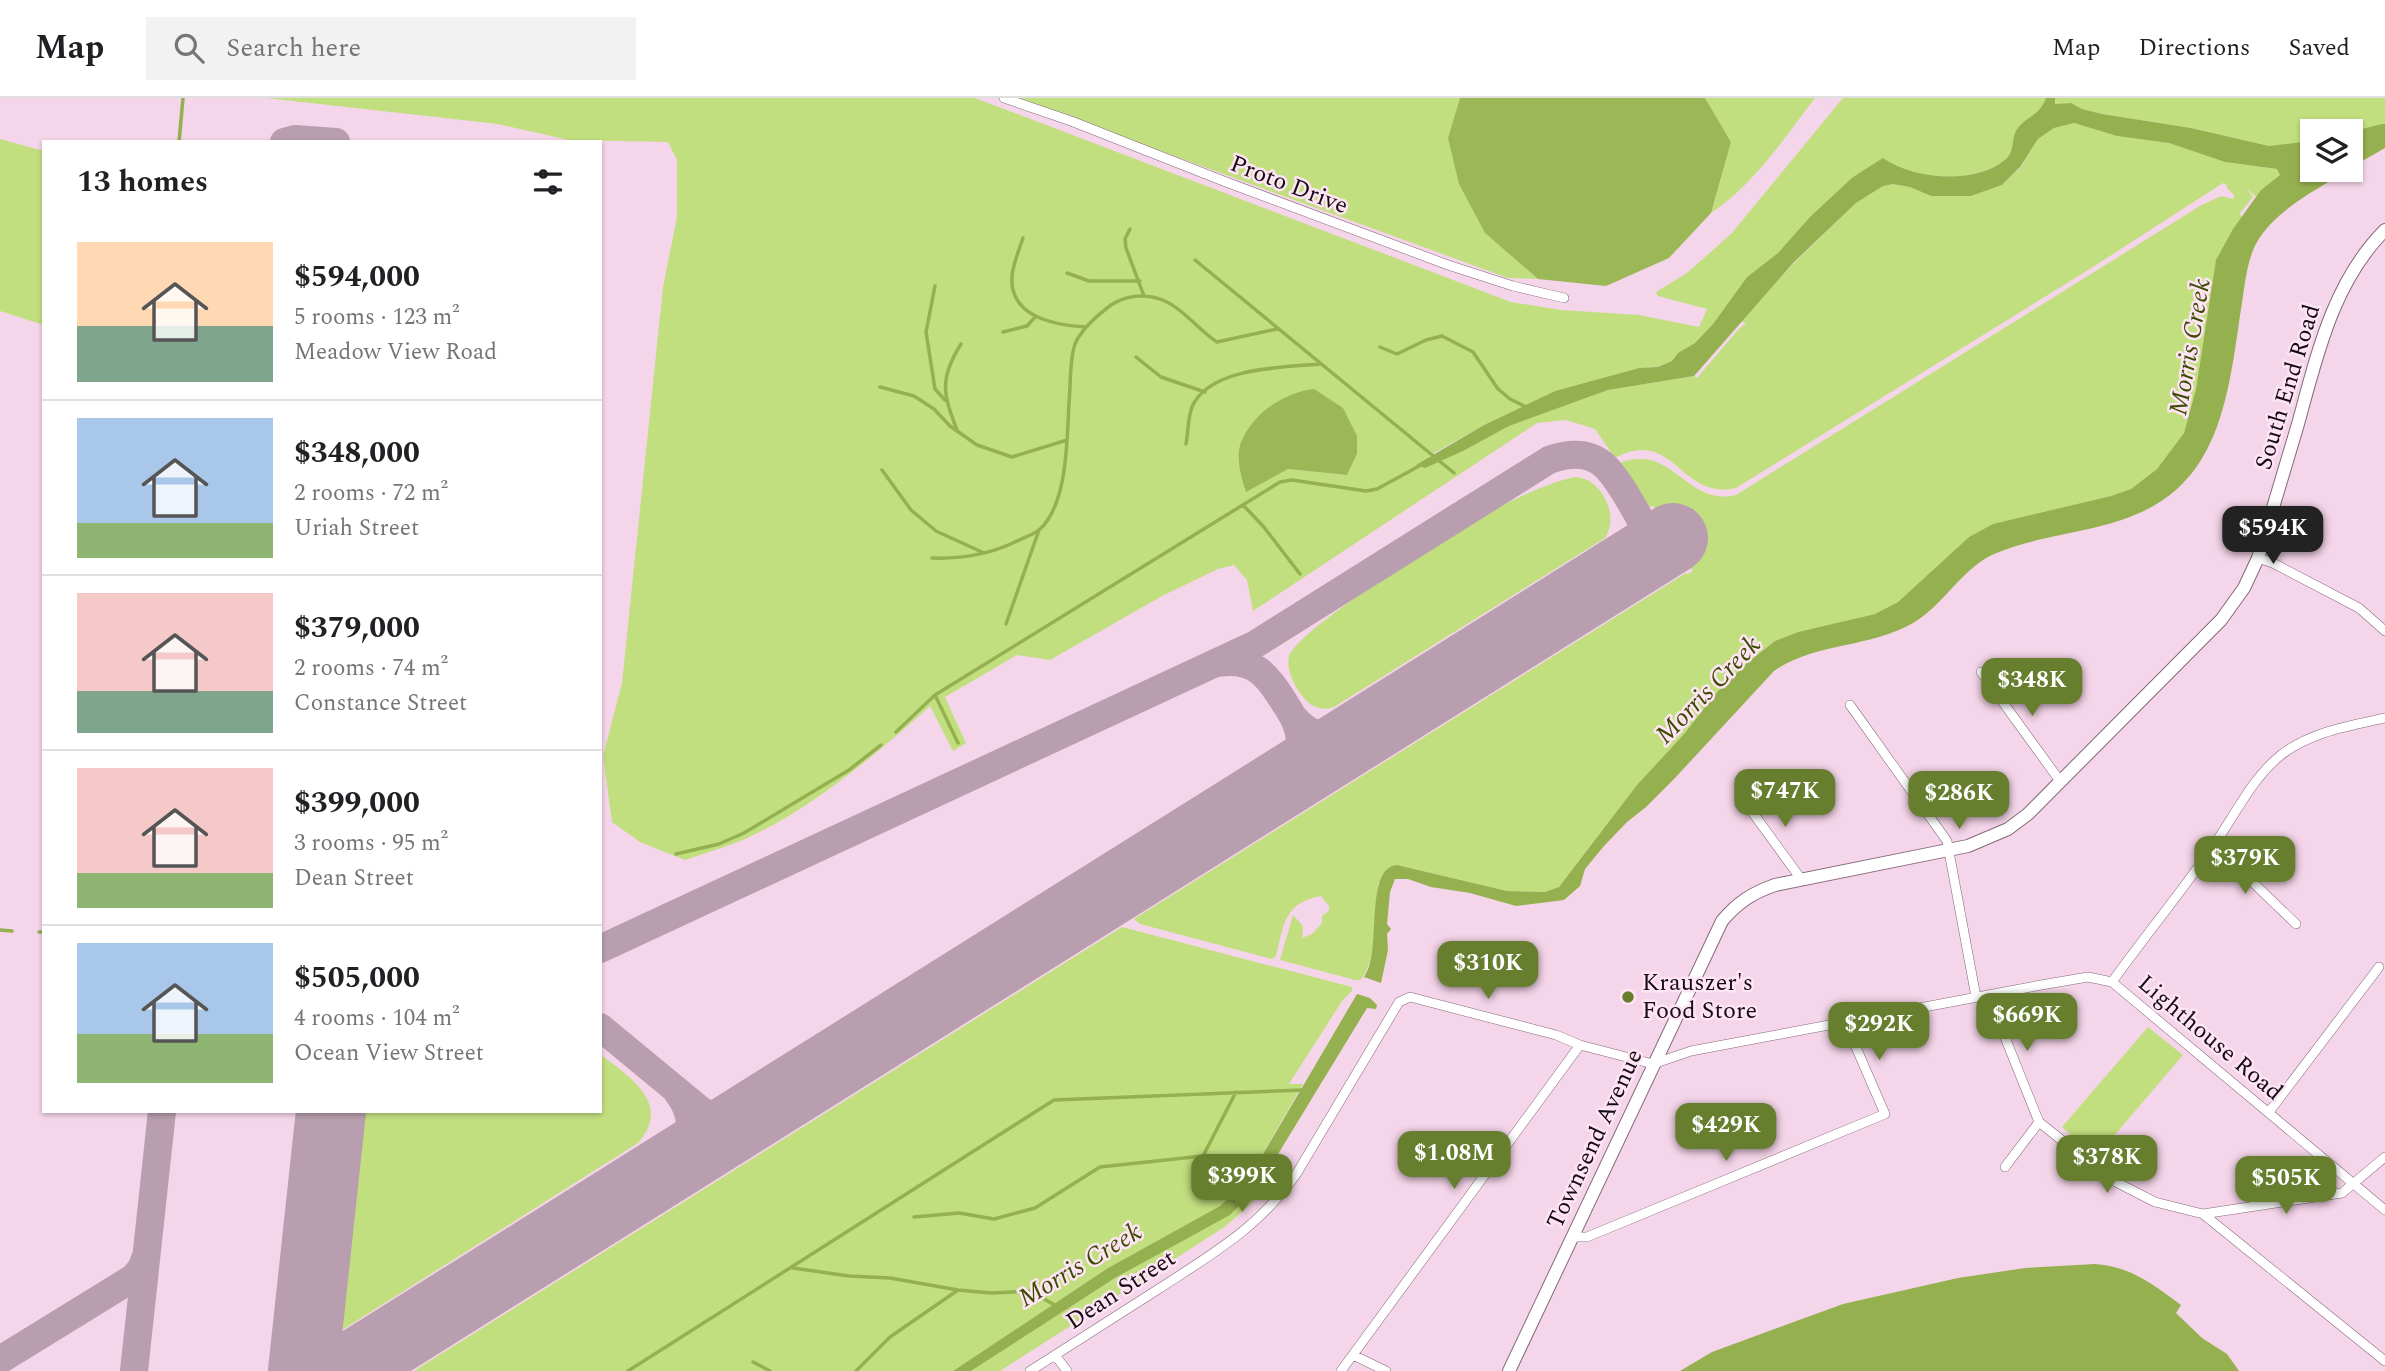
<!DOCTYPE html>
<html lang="en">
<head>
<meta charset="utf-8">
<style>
  body { margin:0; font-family:Spectral,serif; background:#f2f2f2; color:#202124; height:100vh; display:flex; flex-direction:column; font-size:26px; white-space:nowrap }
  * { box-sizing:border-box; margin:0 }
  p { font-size:23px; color:#757577 }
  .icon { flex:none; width:38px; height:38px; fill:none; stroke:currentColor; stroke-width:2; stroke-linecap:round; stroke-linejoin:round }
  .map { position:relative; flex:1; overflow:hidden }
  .panel { position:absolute; left:42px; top:42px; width:560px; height:973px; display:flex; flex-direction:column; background:#fff; border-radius:0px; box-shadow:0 2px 5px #0004 }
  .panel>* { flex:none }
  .tools { position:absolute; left:2300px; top:21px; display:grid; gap:14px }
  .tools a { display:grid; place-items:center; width:63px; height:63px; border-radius:0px; background:#fff; box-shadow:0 2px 5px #0004; font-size:35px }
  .price { position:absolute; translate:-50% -60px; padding:0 16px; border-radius:14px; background:#687e2f; color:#fff; font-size:23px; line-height:46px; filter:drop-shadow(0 2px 4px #0008) }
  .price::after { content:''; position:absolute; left:50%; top:42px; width:21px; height:16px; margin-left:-10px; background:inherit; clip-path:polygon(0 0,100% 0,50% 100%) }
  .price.selected { background:#222; color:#fff }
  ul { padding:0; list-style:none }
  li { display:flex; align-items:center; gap:21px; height:175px; padding:0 35px }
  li+li { border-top:2px solid #e0e0e0 }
  li span { display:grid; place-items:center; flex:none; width:196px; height:140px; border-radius:0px; color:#555 }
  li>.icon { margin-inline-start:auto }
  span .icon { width:84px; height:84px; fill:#fffc; stroke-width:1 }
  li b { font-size:30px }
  h2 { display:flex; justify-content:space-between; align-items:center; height:84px; padding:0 35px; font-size:30px }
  header { display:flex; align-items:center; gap:42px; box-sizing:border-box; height:98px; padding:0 35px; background:#fff; border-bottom:2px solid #e0e0e0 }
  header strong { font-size:33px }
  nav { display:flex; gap:38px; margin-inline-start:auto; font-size:24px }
  .search { width:490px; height:63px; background:#f2f2f2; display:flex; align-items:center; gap:18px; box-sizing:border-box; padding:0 24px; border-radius:0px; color:#757577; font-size:26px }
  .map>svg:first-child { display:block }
</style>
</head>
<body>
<header>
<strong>Map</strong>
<div class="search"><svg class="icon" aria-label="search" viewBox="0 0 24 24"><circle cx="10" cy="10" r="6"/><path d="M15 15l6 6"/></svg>Search here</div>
<nav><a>Map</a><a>Directions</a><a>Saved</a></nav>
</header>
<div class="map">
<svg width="2385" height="1273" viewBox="0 0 2385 1273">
  <rect width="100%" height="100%" fill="#f5d5e9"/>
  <path fill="#c2df7f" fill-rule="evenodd" d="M266 0H975L1511 204 1561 212 1639 217 1699 229 1707 211 1658 198 1656 194 1687 175 1731 136 1843 0H2046C2039 18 2027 18 2017 31 2011 40 2015 53 2006 61 1975 87 1914 82 1883 61L1853 79 1778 155 1747 179 1713 226 1695 245 1678 255 1672 263 1658 269 1639 270 1555 293 1484 327 1427 359 1463 353 1509 328 1608 292 1694 278 1697 280 1737 233 1746 225 1741 223 1794 165 1856 105 1883 88 1893 86 1911 89 1931 98H1971L2002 87 2020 70 2038 41 2054 30 2074 25 2117 38 2169 45 2225 64 2278 71 2280 77 2261 92 2256 99 2246 90 2253 99 2239 116 2242 118 2216 163 2196 291 2184 335 2157 371 2131 391 2111 398 1993 427 1969 439 1898 504 1875 516 1798 534 1775 543 1747 565 1718 593 1684 636 1637 687 1559 789 1545 794 1507 793 1397 767 1378 786C1376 809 1377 867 1360 882H1355L1280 862 1293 817 1303 828 1302 840 1312 836 1322 825V818L1329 813V808L1321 798C1284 805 1284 826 1276 858L1272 861 1140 826 1134 821 1686 475 1688 476 1693 473 1653 408 1647 409 1620 365C1673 344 1685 409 1736 397L2200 108 2221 98 2234 101V97L2227 90 2226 86 2223 85 2096 167 1736 390C1679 403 1675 328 1615 360L1595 331 1566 322 1537 325 1253 513 1247 482 1234 467 1218 471 1162 498 1050 562 1017 557 945 599 966 645 953 653 930 608C879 654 810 712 747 740 727 749 705 755 685 762L640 744 612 724 603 658 622 585 663 189 677 119V62L668 44 569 42 498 26ZM1357 356 1347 377 1288 371Z
    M1016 0H1460L1448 40 1485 135 1538 181 1508 180Z
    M1705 0H1815C1784 40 1754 87 1711 115L1731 44Z
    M2055 0H2385V26L2350 34 2312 33 2311 44 2269 48 2191 30 2102 16 2082 11 2071 5 2055 6Z
    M0 41 44 53V227L0 213Z
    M1575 379C1602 380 1620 418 1605 440L1334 609C1326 612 1316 611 1309 605 1298 596 1285 573 1289 558 1299 530 1458 431 1492 413 1510 403 1555 382 1575 379Z
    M1122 829 1352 889V893L1342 903 1289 986H1303L1246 1085 1220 1108 1108 1170 953 1273H414Z
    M2148 929 2183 957 2096 1059 2062 1029Z
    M600 956C629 979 673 1005 638 1045L331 1239 355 1013H600Z
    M1275 1061 1277 1066 1259 1098 1226 1128 1000 1273H971L1115 1180 1229 1117 1253 1093Z"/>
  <path fill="#9bb756" d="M1460 0H1705L1731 44 1711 115 1669 160 1606 188 1538 181 1485 135 1459 86 1448 40Z
    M1314 291 1343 310 1357 338V356L1347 377 1288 371 1246 394C1241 378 1234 356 1243 340 1256 313 1286 294 1314 291Z"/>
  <path fill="#95b04f" d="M2046 0H2055V6L2071 5 2082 11 2102 16 2191 30 2269 48 2312 43V72H2348C2317 92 2276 111 2257 144 2247 162 2245 185 2242 205 2232 267 2227 347 2177 391 2125 437 2054 430 1994 456 1961 471 1943 508 1913 525 1870 550 1813 545 1774 573L1675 680 1646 709 1627 724 1604 748 1585 771 1580 788 1564 802 1516 808 1470 795 1431 789 1408 781H1395L1390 794 1387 826 1391 831 1387 836 1388 852 1381 885 1364 879C1383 855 1363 770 1397 767L1507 793 1545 794 1559 789 1637 687 1684 636 1718 593 1747 565 1775 543 1798 534 1875 516 1898 504 1969 439 1993 426 2111 398 2131 391 2157 371 2184 335 2196 291 2216 162 2233 131 2261 92 2280 77 2277 71 2225 64 2169 45 2117 38 2074 25 2054 30 2038 41 2020 69 2002 87 1971 98H1931L1910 89 1893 86 1883 88 1856 105 1794 164 1694 278 1608 292 1509 328 1463 353 1425 370 1416 367 1484 327 1555 293 1639 270 1658 269 1672 263 1678 255 1695 245 1713 226 1747 179 1778 155 1810 119 1853 79 1883 60C1914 82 1976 87 2006 61 2015 53 2011 40 2017 31 2027 18 2039 18 2046 0Z
    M2382 26H2385V50L2350 70V34Z
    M1357 896 1370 900 1377 907 1376 911 1367 910 1275 1061 1253 1093 1230 1117 1115 1180 971 1273H953L1108 1170 1220 1108 1246 1085Z
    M2095 1166C2130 1168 2154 1187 2181 1207L2176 1215 2202 1240 2227 1256 2239 1273H1680L1712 1254 1843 1206 1958 1180 2025 1170Z"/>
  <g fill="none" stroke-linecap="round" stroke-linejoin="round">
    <path stroke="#95b04f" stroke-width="3.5" d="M179 44 183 0
      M1130 131 1125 141 1126 150 1144 198
      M1023 140C1019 152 1013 166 1012 178 1009 220 1056 227 1086 229
      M1195 162 1454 375
      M1067 175 1089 183H1140
      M935 188 926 234 935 291 945 302
      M1003 234 1027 228 1035 219
      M1380 249 1397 256 1426 242 1442 238 1473 254 1498 291 1510 301 1526 309
      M1136 259 1161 279 1205 294
      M880 289 914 298 934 311 950 328 977 347 1012 359 1067 342
      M957 332C943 296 939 281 961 246
      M1186 346C1188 335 1188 319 1192 309 1209 269 1285 269 1320 266
      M882 372 911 412 936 433 984 455
      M1243 407 1263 428 1300 476
      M932 460C962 461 988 457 1015 444 1022 440 1033 437 1039 432 1068 407 1067 340 1069 304 1071 286 1069 264 1075 246 1082 230 1098 217 1111 207 1128 196 1149 195 1167 204 1185 213 1200 233 1217 244L1277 231
      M1006 526 1039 432
      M935 597 958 645
      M896 634 935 597 1280 384 1292 382 1366 393 1377 391 1421 367
      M676 756 719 746 744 735 849 672 881 647
      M0 832 12 833
      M39 834H44
      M914 1119 959 1115 994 1121 1035 1110 1100 1069 1203 1058 1236 994
      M793 1170 849 1178 890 1180 958 1192 991 1195 1031 1193 1056 1208
      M753 1264 770 1273
      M628 1273 1054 1002 1303 992
      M856 1273 890 1239 958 1192"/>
    <path stroke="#b89eae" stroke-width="28" d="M284 44 295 41 336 44
      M1218 565C1256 559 1268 579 1286 607 1293 618 1299 628 1300 642 1302 656 1293 670 1287 682
      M1294 620C1313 641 1331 643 1357 638
      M600 851 1254 547 1549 362C1566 356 1584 353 1600 364 1619 377 1644 430 1657 451
      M600 929 703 1014 722 1021 753 1018
      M675 1066C692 1040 697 1020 677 994
      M0 1262 133 1180 141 1171 146 1158
      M134 1273 162 1013"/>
    <path stroke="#b89eae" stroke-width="70" d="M303 1273 331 1013
      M345 1273 1673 440"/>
    <defs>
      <path id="minor" d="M1004 0 1071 23 1226 84 1448 167 1513 188 1564 200
        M2258 460 2273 465 2359 510 2385 533
        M1981 574 2060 683
        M1850 607 1947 743 1976 899
        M1742 700 1801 781
        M2214 747 2296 826
        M2112 884C2145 838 2182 793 2214 747 2235 717 2252 680 2281 657 2310 634 2349 628 2385 620
        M1988 897 2039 1024 2110 1081 2155 1104 2203 1116 2385 1263
        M2269 1014 2379 869
        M2005 1069 2039 1024
        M2203 1116 2342 1095 2385 1059
        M1572 1139H1587L1885 1016 1845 924
        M1055 1257 1067 1273
        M1353 1257 1386 1273
        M1030 1273C1073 1246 1115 1219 1157 1192 1212 1156 1259 1130 1297 1075L1399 904 1410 899 1556 937 1580 947 1653 966 1691 953 2041 887 2088 879 2112 884 2385 1112
        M1341 1273 1580 947"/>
      <path id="secondary" d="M1509 1273 1722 823C1737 805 1752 795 1775 787L1968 748 2008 731 2028 716 2221 522 2244 490 2258 460C2271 415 2285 371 2298 326 2317 257 2333 184 2385 132"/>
    </defs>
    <use href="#minor" stroke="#84687a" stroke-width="10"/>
    <use href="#secondary" stroke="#84687a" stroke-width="14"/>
    <use href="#minor" stroke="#fff" stroke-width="9"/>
    <use href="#secondary" stroke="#fff" stroke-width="12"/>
  </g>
  <circle fill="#687e2f" stroke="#fee4f4" stroke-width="2.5" cx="1628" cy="899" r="7"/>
  <g text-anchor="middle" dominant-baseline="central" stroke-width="5" stroke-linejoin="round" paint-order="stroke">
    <g font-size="24" fill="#150b12" stroke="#fee4f4">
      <text transform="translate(1289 87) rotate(21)">Proto Drive</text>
      <text transform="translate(2288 289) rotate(-73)">South End Road</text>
      <text transform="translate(2210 940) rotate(40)">Lighthouse Road</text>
      <text transform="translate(1595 1041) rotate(-65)">Townsend Avenue</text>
      <text transform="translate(1121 1192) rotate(-33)">Dean Street</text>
    </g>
    <g font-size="24" fill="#150b12" stroke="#fee4f4" text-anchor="start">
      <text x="1642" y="885">Krauszer's<tspan x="1642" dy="28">Food Store</tspan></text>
    </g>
    <g font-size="26" font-style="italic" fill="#3b4c00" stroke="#fee4f4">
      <text transform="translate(2190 249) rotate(-80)">Morris Creek</text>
      <text transform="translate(1708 592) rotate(-46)">Morris Creek</text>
      <text transform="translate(1080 1167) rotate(-31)">Morris Creek</text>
    </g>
  </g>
</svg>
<div class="tools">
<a><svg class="icon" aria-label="layers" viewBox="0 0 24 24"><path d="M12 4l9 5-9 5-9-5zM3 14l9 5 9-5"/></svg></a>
</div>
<b class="price selected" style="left:2273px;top:468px">$594K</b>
<b class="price" style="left:2032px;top:620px">$348K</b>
<b class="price" style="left:1785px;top:731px">$747K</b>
<b class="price" style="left:1959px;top:733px">$286K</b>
<b class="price" style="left:2245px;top:798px">$379K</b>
<b class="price" style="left:1488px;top:903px">$310K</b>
<b class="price" style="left:2027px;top:955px">$669K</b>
<b class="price" style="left:1879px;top:964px">$292K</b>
<b class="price" style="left:1726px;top:1065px">$429K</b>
<b class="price" style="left:1454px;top:1093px">$1.08M</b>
<b class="price" style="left:2107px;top:1097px">$378K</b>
<b class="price" style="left:1242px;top:1116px">$399K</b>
<b class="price" style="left:2286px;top:1118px">$505K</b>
<section class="panel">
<h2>13 homes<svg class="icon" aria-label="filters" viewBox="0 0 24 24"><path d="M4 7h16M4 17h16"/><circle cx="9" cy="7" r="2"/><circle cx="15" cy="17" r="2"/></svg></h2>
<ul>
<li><span style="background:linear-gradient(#ffd9b3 60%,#7fa58c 0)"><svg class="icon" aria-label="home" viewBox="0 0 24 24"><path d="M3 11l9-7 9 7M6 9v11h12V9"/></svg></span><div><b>$594,000</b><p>5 rooms · 123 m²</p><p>Meadow View Road</p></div></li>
<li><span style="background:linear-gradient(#a9c7e8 75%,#8fb573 0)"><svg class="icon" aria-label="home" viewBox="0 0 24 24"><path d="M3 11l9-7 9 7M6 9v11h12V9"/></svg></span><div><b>$348,000</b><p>2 rooms · 72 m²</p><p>Uriah Street</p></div></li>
<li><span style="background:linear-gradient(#f6c9c9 70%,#7fa58c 0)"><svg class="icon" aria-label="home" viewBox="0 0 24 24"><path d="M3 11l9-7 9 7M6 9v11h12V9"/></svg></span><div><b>$379,000</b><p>2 rooms · 74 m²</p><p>Constance Street</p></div></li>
<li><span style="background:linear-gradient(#f6c9c9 75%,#8fb573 0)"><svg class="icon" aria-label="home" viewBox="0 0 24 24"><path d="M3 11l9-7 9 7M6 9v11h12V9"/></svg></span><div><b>$399,000</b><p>3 rooms · 95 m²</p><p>Dean Street</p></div></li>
<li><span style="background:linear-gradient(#a9c7e8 65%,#8fb573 0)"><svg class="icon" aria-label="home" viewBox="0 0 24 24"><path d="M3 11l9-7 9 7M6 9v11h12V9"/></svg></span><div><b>$505,000</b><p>4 rooms · 104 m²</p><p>Ocean View Street</p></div></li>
</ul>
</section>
</div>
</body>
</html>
